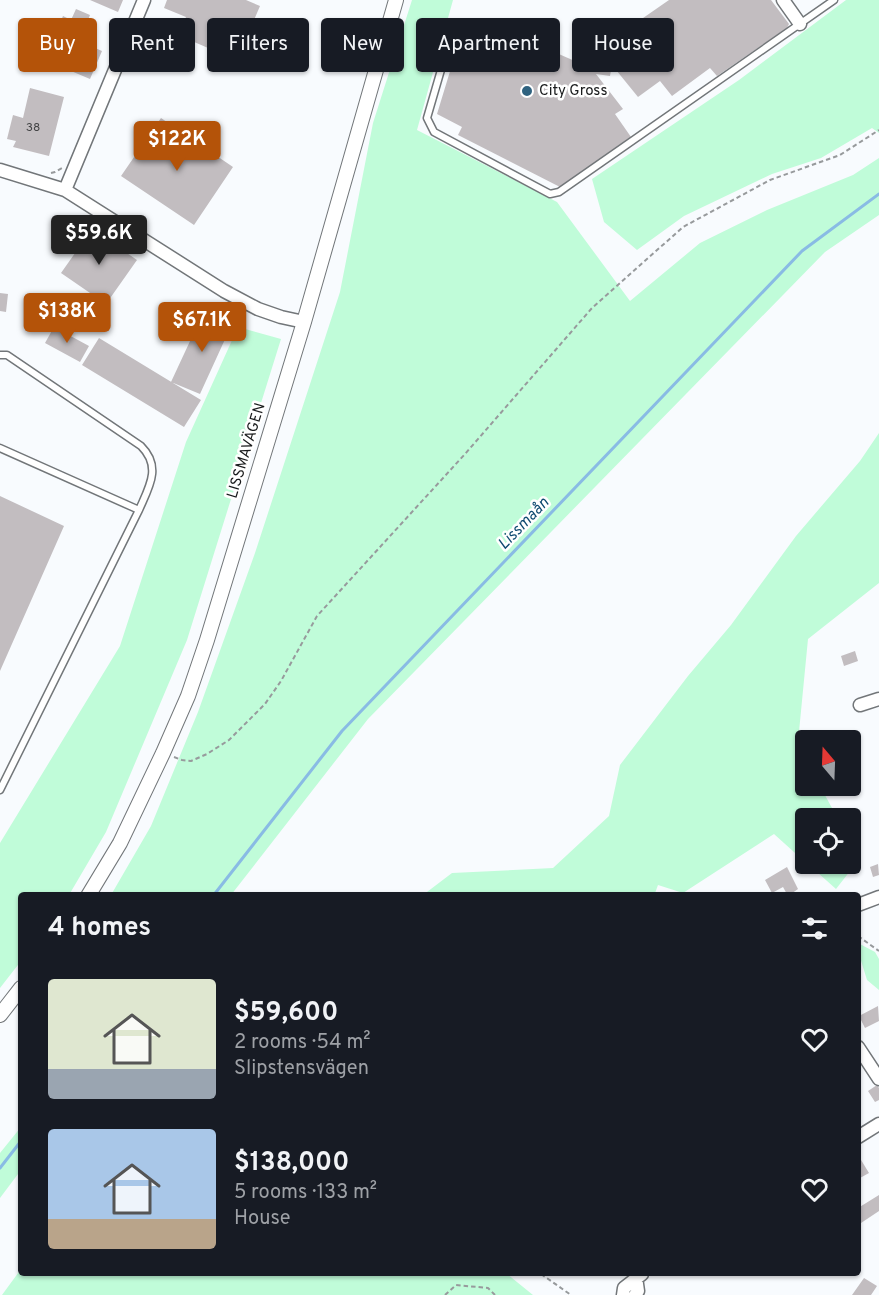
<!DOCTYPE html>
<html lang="en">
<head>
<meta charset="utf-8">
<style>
  body { margin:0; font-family:Overpass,sans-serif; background:#20242c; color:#f1f3f6; height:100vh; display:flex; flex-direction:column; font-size:22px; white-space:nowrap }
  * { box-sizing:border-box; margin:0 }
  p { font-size:20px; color:#9ea1a6 }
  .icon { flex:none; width:33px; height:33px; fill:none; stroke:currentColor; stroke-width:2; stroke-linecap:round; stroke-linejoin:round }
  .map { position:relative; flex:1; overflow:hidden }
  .sheet { position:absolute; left:18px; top:892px; width:843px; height:384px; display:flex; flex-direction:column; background:#171b24; border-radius:6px; box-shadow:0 2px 4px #0004 }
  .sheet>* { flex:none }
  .guide { position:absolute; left:18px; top:18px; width:843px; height:54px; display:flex; gap:12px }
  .needle { width:39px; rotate:341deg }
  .tools { position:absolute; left:795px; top:730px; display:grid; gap:12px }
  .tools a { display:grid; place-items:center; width:66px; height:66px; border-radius:6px; background:#171b24; box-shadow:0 2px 4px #0004; font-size:30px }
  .price { position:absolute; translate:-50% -51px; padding:0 14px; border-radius:6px; background:#b45309; color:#fff; font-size:20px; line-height:39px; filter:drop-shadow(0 2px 3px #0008) }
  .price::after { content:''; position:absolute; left:50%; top:36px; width:18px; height:14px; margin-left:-9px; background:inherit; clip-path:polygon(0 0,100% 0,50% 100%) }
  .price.current { background:#222; color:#fff }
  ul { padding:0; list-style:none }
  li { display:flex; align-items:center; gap:18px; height:150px; padding:0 30px }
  li span { display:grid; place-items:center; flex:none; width:168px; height:120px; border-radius:6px; color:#555 }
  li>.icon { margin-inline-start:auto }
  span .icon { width:72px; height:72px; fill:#fffc; stroke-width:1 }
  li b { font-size:26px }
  h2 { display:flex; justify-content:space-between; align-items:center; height:72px; padding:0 30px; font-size:26px }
  .pill { padding:0 21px; border-radius:6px; background:#171b24; box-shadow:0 2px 4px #0004; font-size:21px; line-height:54px }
  .pill.current { background:#b45309; color:#fff }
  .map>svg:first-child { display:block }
</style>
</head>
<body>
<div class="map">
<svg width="879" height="1295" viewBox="0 0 879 1295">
  <rect width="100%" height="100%" fill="#f8fbfe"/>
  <path fill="#c0fcd9" d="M412 0H453L417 130 557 202 630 301 700 243 767 210 853 175 879 158V215L825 252 368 719 231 895H111L151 826 198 712 255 553 340 292 373 123Z
    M846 0H879V133L872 128 821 158 772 174 684 216 637 250 604 222 592 179 739 80Z
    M238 327 281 339 187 640 106 832 69 895 21 896V961L0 988V843L120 646 186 442Z
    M879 433V583L808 639 798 742 805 757 806 786H820L838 819H806L805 862 774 834 683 893 658 885 654 896 423 895 452 873 553 868 609 816 620 765 688 676 731 625 796 536 860 461Z
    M851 840 861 857 836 889 808 864H850Z
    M858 943 875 952 879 959V990L867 980 858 951Z
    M21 1127V1170L0 1198V1153Z
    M21 1269V1274H507L533 1295H2Z"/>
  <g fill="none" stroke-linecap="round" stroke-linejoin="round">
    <path stroke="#89bbe4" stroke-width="3" d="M213 896 342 731 802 251 879 194
      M0 1168 21 1141"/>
  </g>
  <path fill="#c2bdc0" d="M90 0H123L118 12Z
    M167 0H246L260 6 244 43 229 36 222 54 178 35 186 17 164 8Z
    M669 0H771L789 24 787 28 717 76 710 68 672 96 660 81 638 97 612 65 610 76 596 74 623 109 615 114 631 137 560 187 458 135 462 127 437 114 465 22 477 25 476 29 504 36 503 40 532 54 536 48 550 55 552 51 577 62 582 35 617 41 623 37 620 34Z
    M76 9 90 15 79 41 102 51 90 79 52 63 66 31 58 28 63 16 71 20Z
    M30 88 64 97 49 156 13 147 16 141 7 139 13 115 23 118Z
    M161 118 233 167 194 225 121 176Z
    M92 229 137 260 106 304 61 273Z
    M0 293 8 294 6 312 0 311Z
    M204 311 232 324 200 394 171 382Z
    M54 327 89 346 80 362 45 343Z
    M99 338 201 400 184 427 82 365Z
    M0 496 64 526 0 671Z
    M855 651 858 661 844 666 841 656Z
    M878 864 879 875 873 877 870 867Z
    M787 867 798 889 788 896 783 887 772 893 765 880Z
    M878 1006 879 1021 865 1028 859 1016Z
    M877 1085 879 1088V1100L875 1102 868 1091Z
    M858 1155 869 1173 860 1178 858 1175Z
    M879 1195V1211L858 1225V1208Z
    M864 1278 877 1286 871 1295H852Z"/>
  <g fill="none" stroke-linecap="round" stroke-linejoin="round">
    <defs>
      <path id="service" d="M450 39 427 118 434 132 550 194 559 192 834 0
        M0 355H7L141 446C162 467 149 487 139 510
        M0 448 139 510 0 790"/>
      <path id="minor" d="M783 0 800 24
        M0 170 65 190 224 291 258 309 281 317 304 322
        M65 190 144 0
        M860 705 879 699
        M858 905 879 897
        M858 1047 879 1079
        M858 1137 879 1124
        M623 1295 624 1288 642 1274
        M635 1295 638 1291 636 1277"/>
      <path id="tertiary" d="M88 896 120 843 163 753 188 696 207 640 304 322 396 0
        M0 1015 21 988"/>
    </defs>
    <use href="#service" stroke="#727679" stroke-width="9"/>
    <use href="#minor" stroke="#727679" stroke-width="15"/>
    <use href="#tertiary" stroke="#727679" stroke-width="16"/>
    <path stroke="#979a9c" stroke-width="2" stroke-dasharray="4.5 3" stroke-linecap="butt" d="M51 173 55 172 62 168
      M174 757 182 760 191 761 207 754 229 740 265 704 281 681 317 616 465 454 592 308 683 227 770 180 840 155 879 130
      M858 936 879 951
      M541 1274 571 1295
      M445 1295 456 1285 488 1288 495 1295"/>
    <use href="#service" stroke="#fff" stroke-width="6"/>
    <use href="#minor" stroke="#fff" stroke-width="12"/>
    <use href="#tertiary" stroke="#fff" stroke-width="14"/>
  </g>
  <circle fill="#306380" stroke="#fff" stroke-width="2" cx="527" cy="91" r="6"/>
  <g text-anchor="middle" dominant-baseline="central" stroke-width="5" stroke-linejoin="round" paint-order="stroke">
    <g font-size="12" fill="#434445">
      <text x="33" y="128">38</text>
    </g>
    <g font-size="15" fill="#191b1c" stroke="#fff" text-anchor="start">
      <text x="539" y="91">City Gross</text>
    </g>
    <g font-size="15" fill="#191b1c" stroke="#fff">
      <text transform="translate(247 451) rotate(-73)">LISSMAVÄGEN</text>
    </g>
    <g font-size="16" font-style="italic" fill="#0e4a70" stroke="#fff">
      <text transform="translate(524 524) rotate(-46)">Lissmaån</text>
    </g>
  </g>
</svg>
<div class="tools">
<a><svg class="needle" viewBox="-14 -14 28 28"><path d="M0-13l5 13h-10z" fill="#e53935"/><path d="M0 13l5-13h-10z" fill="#9ea1a6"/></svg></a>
<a><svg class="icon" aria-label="locate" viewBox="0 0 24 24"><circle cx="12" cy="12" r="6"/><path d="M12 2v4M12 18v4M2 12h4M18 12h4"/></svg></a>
</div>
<b class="price" style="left:177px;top:172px">$122K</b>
<b class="price current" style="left:99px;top:266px">$59.6K</b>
<b class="price" style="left:67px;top:344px">$138K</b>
<b class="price" style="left:202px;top:353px">$67.1K</b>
<div class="guide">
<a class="pill current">Buy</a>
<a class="pill">Rent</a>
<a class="pill">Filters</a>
<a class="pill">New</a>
<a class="pill">Apartment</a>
<a class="pill">House</a>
</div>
<section class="sheet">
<h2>4 homes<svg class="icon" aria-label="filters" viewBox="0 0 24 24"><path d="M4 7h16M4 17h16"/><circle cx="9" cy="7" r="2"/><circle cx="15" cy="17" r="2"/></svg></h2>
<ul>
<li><span style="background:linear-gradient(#dfe7d0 75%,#9aa5b1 0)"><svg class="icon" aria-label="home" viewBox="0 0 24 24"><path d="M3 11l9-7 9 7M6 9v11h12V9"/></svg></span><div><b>$59,600</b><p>2 rooms · 54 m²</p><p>Slipstensvägen</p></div><svg class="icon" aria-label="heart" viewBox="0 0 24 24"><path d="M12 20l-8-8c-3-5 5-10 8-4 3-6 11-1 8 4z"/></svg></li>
<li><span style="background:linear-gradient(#a9c7e8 75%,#b9a48a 0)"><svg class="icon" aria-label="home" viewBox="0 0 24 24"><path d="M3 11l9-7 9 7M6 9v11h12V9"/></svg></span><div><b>$138,000</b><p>5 rooms · 133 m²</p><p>House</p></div><svg class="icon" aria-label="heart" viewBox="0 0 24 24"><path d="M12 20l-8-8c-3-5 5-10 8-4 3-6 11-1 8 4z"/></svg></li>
</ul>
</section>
</div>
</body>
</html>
